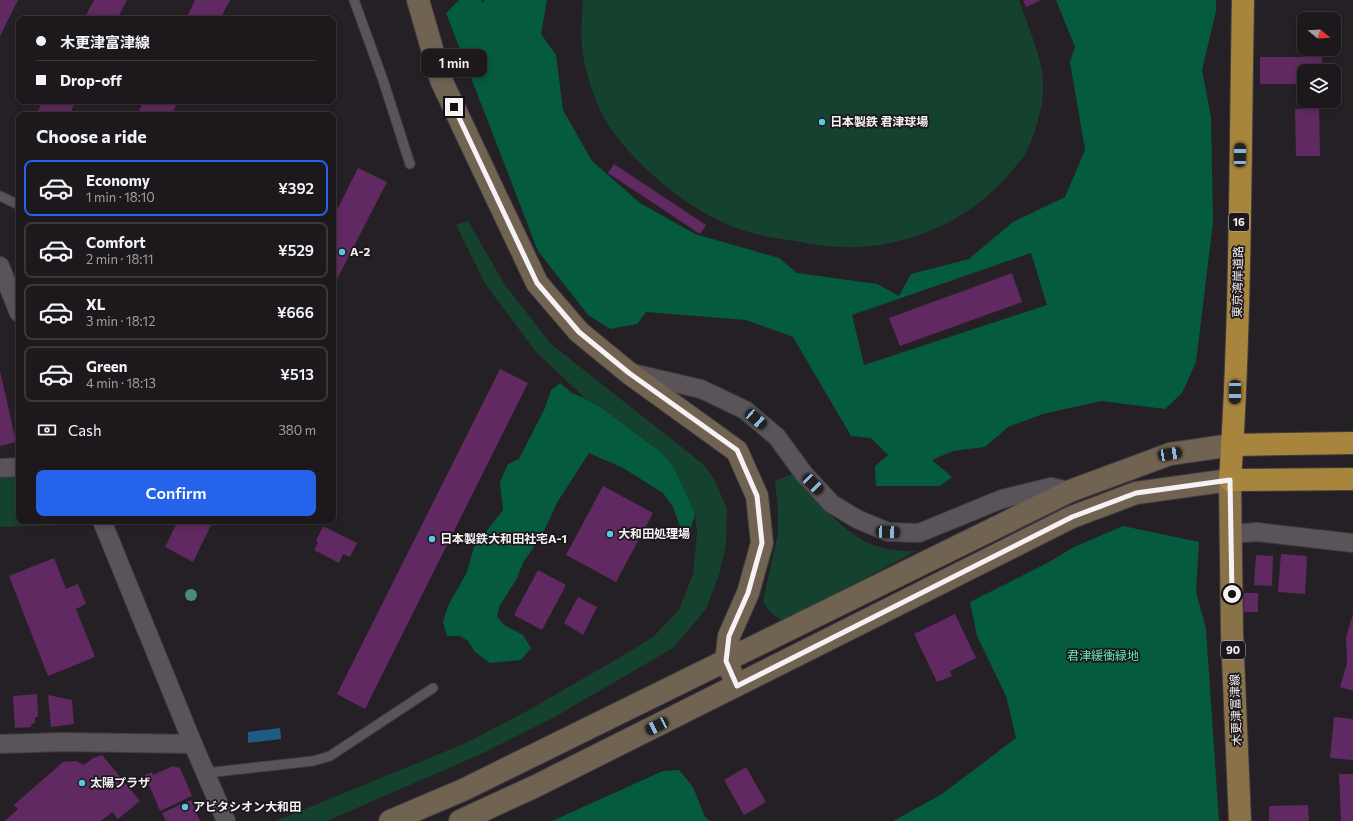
<!DOCTYPE html>
<html lang="en">
<head>
<meta charset="utf-8">
<style>
  body { margin:0; font-family:Commissioner,"Noto Sans JP",sans-serif; background:#252125; color:#f1f3f6; height:100vh; display:flex; flex-direction:column; font-size:15px; white-space:nowrap }
  * { box-sizing:border-box; margin:0 }
  p { font-size:13px; color:#a0a0a3 }
  .icon { flex:none; width:22px; height:22px; fill:none; stroke:currentColor; stroke-width:2; stroke-linecap:round; stroke-linejoin:round }
  .map { position:relative; flex:1; overflow:hidden }
  .sheet { position:absolute; left:16px; top:112px; width:320px; height:412px; display:flex; flex-direction:column; background:#1c181c; border-radius:8px; box-shadow:0 2px 6px #0003,0 0 0 1px #3a373b }
  .sheet>* { flex:none }
  .banner { position:absolute; left:16px; top:16px; width:320px; height:88px; border-radius:8px; box-shadow:0 2px 6px #0003,0 0 0 1px #3a373b; display:grid; align-content:center; height:88px; padding:0 20px; background:#1c181c }
  .needle { width:26px; rotate:108deg }
  .buttons { position:absolute; left:1297px; top:12px; display:grid; gap:8px }
  .buttons a { display:grid; place-items:center; width:44px; height:44px; border-radius:8px; background:#1c181c; box-shadow:0 2px 6px #0003,0 0 0 1px #3a373b; font-size:20px }
  .end { position:absolute; width:18px; height:18px; margin:-9px; border:5px solid #f5f1f5; background:#111; box-shadow:0 0 0 2px #111 }
  .from { border-radius:50% }
  .bubble { position:absolute; height:28px; border-radius:8px; background:#1c181c; box-shadow:0 2px 6px #0003,0 0 0 1px #3a373b; font-size:13px; font-weight:600; line-height:28px; text-align:center }
  .car { position:absolute; width:12px; height:24px; margin:-12px -6px; border-radius:5px; box-shadow:0 0 3px 1px #0007; background:linear-gradient(#222 24%,#8ab4d8 0 40%,#222 0 76%,#8ab4d8 0 86%,#222 0) }
  .banner b { display:flex; align-items:center; gap:14px; height:38px; font-size:15px }
  .banner b+b { border-top:1px solid #3a373b }
  .banner i { width:10px; height:10px; background:#f1f3f6 }
  ul { padding:0; list-style:none }
  li { display:flex; align-items:center; gap:12px; height:56px; margin:0 8px 6px; padding:0 12px; border:2px solid #3a373b; border-radius:8px }
  li div { flex:1 }
  li b { display:block; font-size:15px }
  li em { font-style:normal; font-weight:600 }
  li.on { border-color:#2563eb }
  li>.icon { width:36px; height:36px; stroke-width:1.5 }
  h2 { padding:0 20px; font-size:18px; line-height:48px }
  .pay { display:flex; align-items:center; gap:10px; height:44px; padding:0 20px; font-size:15px }
  .pay p { margin-inline-start:auto }
  .action { display:flex; gap:8px; margin-top:auto; padding:8px 20px }
  .action a { flex:1; height:46px; border-radius:8px; background:#2563eb; color:#fff; font-size:16px; font-weight:600; line-height:46px; text-align:center }
  .map>svg:first-child { display:block }
  .green { fill:#15412f }
  .forest { fill:#045b3e; fill-rule:evenodd }
  .water { fill:#1c5c82 }
  .building { fill:#602961 }
  .lines { fill:none; stroke-linecap:round; stroke-linejoin:round }
  .lane-casing { stroke:#413d41; stroke-width:11 }
  .street-casing { stroke:#413d41; stroke-width:20 }
  .secondary-casing { stroke:#413d41; stroke-width:24 }
  .primary-casing { stroke:#413d41; stroke-width:24 }
  .highway-casing { stroke:#413d41; stroke-width:24 }
  .lane { stroke:#5a545a; stroke-width:9 }
  .street { stroke:#5a545a; stroke-width:18 }
  .secondary { stroke:#716351; stroke-width:22 }
  .primary { stroke:#897148; stroke-width:22 }
  .highway { stroke:#a8853c; stroke-width:22 }
  .tree { fill:#498f73 }
  .route { stroke:#f5f1f5; stroke-width:5 }
  .poi-dot { fill:#57c9e1; stroke:#1c171c; stroke-width:1.5 }
  .labels { text-anchor:middle; stroke-width:3.5; stroke-linejoin:round; paint-order:stroke }
  .shield { fill:#1c171c; stroke:#b4b0b4; stroke-width:1 }
  .shield-label { font-size:11px; font-weight:bold; fill:#f5f1f5 }
  .poi-label { font-size:12px; font-weight:bold; fill:#f5f1f5; stroke:#1c171c; text-anchor:start }
  .street-label { font-size:12px; fill:#f5f1f5; stroke:#1c171c }
  .park-label { font-size:12px; fill:#66e9b2; stroke:#1c171c }
</style>
</head>
<body>
<div class="map">
<svg width="1353" height="821" viewBox="0 0 1353 821">
  <rect width="100%" height="100%" fill="#252025"/>
  <!-- green -->
  <g class="green">
    <path d="M 583,0 L 1019,0 C 1027,24 1042,57 1043,82 C 1045,102 1035,136 1025,154 C 1022,160 1015,166 1011,172 C 967,225 894,254 826,246 C 816,245 805,243 795,241 C 775,238 753,235 734,227 C 692,211 645,173 617,137 C 599,115 588,83 583,55 C 580,38 582,17 583,0 Z"/>
    <path d="M 468,221 L 505,285 L 551,344 L 703,464 L 714,479 L 727,509 L 726,544 L 719,575 L 706,609 L 673,648 L 551,719 L 481,754 L 327,821 L 276,821 L 466,743 L 525,712 L 619,658 L 653,637 L 679,610 L 693,574 L 697,533 L 695,514 L 675,469 L 662,453 L 603,409 L 586,399 L 536,352 L 486,285 L 456,225 Z"/>
    <path d="M 19,473 L 19,521 L 69,521 L 69,525 L 0,527 L 0,474 Z"/>
    <path d="M 792,474 C 810,493 835,522 857,537 C 873,548 897,552 916,551 L 785,621 C 774,617 768,611 763,601 L 778,533 L 778,510 L 775,481 Z"/>
  </g>
  <!-- forest -->
  <g class="forest">
    <path d="M 459,0 L 481,0 L 484,3 L 484,0 L 547,0 L 541,34 L 556,55 L 563,110 L 592,161 L 640,203 L 695,234 L 779,258 L 797,273 L 877,284 L 899,296 L 911,274 L 969,259 L 1013,222 L 1065,197 L 1085,150 L 1070,62 L 1075,47 L 1056,0 L 1216,0 L 1216,11 L 1202,70 L 1211,117 L 1213,223 L 1196,362 L 1182,393 L 1165,409 L 1101,401 L 1043,414 L 1008,427 L 985,447 L 953,451 L 932,460 L 952,477 L 940,486 L 876,486 L 875,466 L 888,455 L 871,438 L 851,436 L 793,337 L 746,320 L 646,312 L 637,324 L 610,329 L 588,315 L 538,251 L 446,13 ZM 1031,253 L 1047,305 L 864,365 L 852,315 Z"/>
    <path d="M 560,383 L 572,393 L 586,399 L 603,409 L 662,453 L 675,469 L 695,514 L 691,528 L 680,526 L 673,507 L 663,493 L 623,468 L 589,453 L 558,501 L 543,533 L 523,563 L 516,580 L 500,605 L 497,616 L 504,625 L 523,635 L 531,648 L 521,660 L 490,663 L 475,652 L 468,641 L 460,636 L 447,636 L 443,622 L 448,606 L 467,572 L 474,547 L 503,510 L 500,482 L 508,464 L 519,459 L 545,408 L 551,390 Z"/>
    <path d="M 1123,526 L 1199,542 L 1196,592 L 1206,629 L 1219,821 L 893,821 L 942,794 L 1016,738 L 1006,696 L 977,636 L 970,602 L 1049,562 L 1074,547 Z"/>
    <path d="M 679,770 L 693,787 L 705,817 L 710,821 L 552,821 L 663,771 Z"/>
  </g>
  <!-- water -->
  <path class="water" d="M 280,728 L 281,739 L 248,743 L 248,732 Z"/>
  <!-- building -->
  <g class="building">
    <path d="M 0,0 L 18,0 L 0,36 Z"/>
    <path d="M 94,0 L 127,0 L 117,19 L 84,19 Z"/>
    <path d="M 195,0 L 230,0 L 220,19 L 186,19 Z"/>
    <path d="M 1023,0 L 1042,0 L 1026,7 Z"/>
    <path d="M 1260,57 L 1322,57 L 1322,71 L 1304,71 L 1304,84 L 1260,84 Z"/>
    <path d="M 43,101 L 76,101 L 69,115 L 36,115 Z"/>
    <path d="M 144,101 L 178,101 L 171,115 L 137,115 Z"/>
    <path d="M 1295,109 L 1319,109 L 1320,156 L 1296,156 Z"/>
    <path d="M 614,164 L 706,225 L 700,234 L 608,173 Z"/>
    <path d="M 358,168 L 387,182 L 333,287 L 333,218 Z"/>
    <path d="M 1012,273 L 1022,302 L 900,346 L 889,318 Z"/>
    <path d="M 500,369 L 528,383 L 365,709 L 337,694 Z"/>
    <path d="M 0,371 L 16,442 L 0,446 Z"/>
    <path d="M 603,486 L 653,513 L 616,582 L 566,555 Z"/>
    <path d="M 178,521 L 213,521 L 193,562 L 165,547 Z"/>
    <path d="M 323,526 L 357,543 L 350,557 L 343,554 L 339,563 L 314,550 L 318,542 L 316,541 Z"/>
    <path d="M 1281,554 L 1307,556 L 1305,594 L 1278,592 Z"/>
    <path d="M 1256,555 L 1273,556 L 1272,586 L 1254,585 Z"/>
    <path d="M 54,558 L 66,589 L 78,584 L 86,604 L 76,609 L 95,657 L 48,676 L 9,576 Z"/>
    <path d="M 538,570 L 566,585 L 542,630 L 514,615 Z"/>
    <rect x="1244" y="593" width="14" height="19"/>
    <path d="M 578,597 L 597,607 L 583,635 L 564,623 Z"/>
    <path d="M 955,614 L 976,658 L 950,671 L 952,676 L 937,682 L 914,634 Z"/>
    <path d="M 1353,614 L 1353,691 L 1340,687 L 1347,663 L 1346,637 Z"/>
    <path d="M 37,694 L 38,717 L 35,717 L 35,723 L 31,724 L 31,727 L 15,728 L 13,696 Z"/>
    <path d="M 48,695 L 72,700 L 74,724 L 51,727 Z"/>
    <path d="M 1334,717 L 1353,719 L 1353,760 L 1330,758 Z"/>
    <path d="M 102,755 L 140,801 L 118,819 L 112,812 L 101,821 L 5,821 L 18,809 L 14,805 L 63,762 L 76,761 L 84,765 L 93,758 Z"/>
    <path d="M 173,766 L 180,768 L 192,796 L 160,811 L 145,775 L 152,772 L 153,775 Z"/>
    <path d="M 746,767 L 766,802 L 744,815 L 724,780 Z"/>
    <path d="M 1339,774 L 1353,774 L 1353,821 L 1341,821 Z"/>
    <path d="M 191,800 L 200,821 L 166,821 L 162,813 Z"/>
    <path d="M 1308,805 L 1309,821 L 1269,821 L 1269,806 Z"/>
  </g>
  <g class="lines">
    <!-- lane casing -->
    <g class="lane-casing">
      <g id="lane">
        <path d="M 354,0 L 383,80 L 410,164"/>
        <path d="M 0,196 L 19,205"/>
        <path d="M 206,773 L 313,761 L 330,756 L 433,688"/>
      </g>
    </g>
    <!-- street casing -->
    <g class="street-casing">
      <g id="street">
        <path d="M 0,266 L 19,313"/>
        <path d="M 632,373 L 701,389 L 745,410 L 777,437 L 804,474 L 832,504 L 857,519 L 888,532 L 919,533 L 1002,499 L 1051,487 L 1070,491"/>
        <path d="M 0,468 L 19,467"/>
        <path d="M 102,521 L 193,744 L 226,821"/>
        <path d="M 1231,534 L 1257,532 L 1353,543"/>
        <path d="M 0,744 L 63,742 L 193,744"/>
      </g>
    </g>
    <!-- secondary casing -->
    <g class="secondary-casing">
      <g id="secondary">
        <path d="M 418,0 L 441,80 L 537,283 L 579,332 L 629,373 L 737,451 L 757,496 L 762,543 L 748,593 L 729,636 L 726,661 L 731,672"/>
        <path d="M 390,821 L 463,790 L 1070,491 L 1170,454 L 1232,445"/>
        <path d="M 460,821 L 536,786 L 1072,517 L 1136,493 L 1230,480"/>
      </g>
    </g>
    <!-- primary casing -->
    <g class="primary-casing">
      <path id="primary" d="M 1230,480 L 1232,634 L 1240,821"/>
    </g>
    <!-- highway casing -->
    <g class="highway-casing">
      <g id="highway">
        <path d="M 1243,0 C 1240,160 1241,320 1230,480 L 1353,479"/>
        <path d="M 1232,445 L 1353,443"/>
      </g>
    </g>
    <!-- lane -->
    <use href="#lane" class="lane"/>
    <!-- street -->
    <use href="#street" class="street"/>
    <!-- secondary -->
    <use href="#secondary" class="secondary"/>
    <!-- primary -->
    <use href="#primary" class="primary"/>
    <!-- highway -->
    <use href="#highway" class="highway"/>
  </g>
  <!-- trees -->
  <circle class="tree" cx="191" cy="595" r="6"/>
  <g class="lines">
    <!-- route -->
    <path class="route" d="M 454,107 L 537,283 L 579,332 L 629,373 L 737,450 L 757,496 L 762,543 L 748,593 L 729,636 L 726,661 L 737,686 L 1072,517 L 1136,493 L 1230,480 L 1232,594"/>
  </g>
  <!-- markers -->
  <g class="poi-dot">
    <circle cx="822" cy="122" r="4"/>
    <circle cx="342" cy="252" r="4"/>
    <circle cx="610" cy="534" r="4"/>
    <circle cx="432" cy="539" r="4"/>
    <circle cx="82" cy="783" r="4"/>
    <circle cx="185" cy="807" r="4"/>
  </g>
  <g class="labels">
    <!-- shield labels -->
    <g class="shield">
      <rect x="1229" y="213" width="20" height="18" rx="3"/>
      <rect x="1221" y="641" width="24" height="18" rx="3"/>
    </g>
    <g class="shield-label">
      <text x="1239" y="226">16</text>
      <text x="1233" y="654">90</text>
    </g>
    <!-- poi labels -->
    <g class="poi-label">
      <text x="830" y="126">日本製鉄 君津球場</text>
      <text x="350" y="256">A-2</text>
      <text x="618" y="538">大和田処理場</text>
      <text x="440" y="543">日本製鉄大和田社宅A-1</text>
      <text x="90" y="787">太陽プラザ</text>
      <text x="193" y="811">アビタシオン大和田</text>
    </g>
    <!-- street labels -->
    <g class="street-label">
      <text transform="translate(1238 282) rotate(-89)" y="4">東京湾岸道路</text>
      <text transform="translate(1236 710) rotate(-92)" y="4">木更津富津線</text>
    </g>
    <!-- park labels -->
    <g class="park-label">
      <text x="1103" y="660">君津緩衝緑地</text>
    </g>
  </g>
</svg>
<div class="buttons">
<a><svg class="needle" viewBox="-14 -14 28 28"><path d="M0-13l5 13h-10z" fill="#e53935"/><path d="M0 13l5-13h-10z" fill="#a0a0a3"/></svg></a>
<a><svg class="icon" aria-label="layers" viewBox="0 0 24 24"><path d="M12 4l9 5-9 5-9-5zM3 14l9 5 9-5"/></svg></a>
</div>
<i class="end from" style="left:1232px;top:594px"></i>
<i class="end" style="left:454px;top:107px"></i>
<div class="bubble" style="left:421px;top:49px;width:66px">1 min</div>
<i class="car" style="left:1240px;top:155px;rotate:1deg"></i>
<i class="car" style="left:1235px;top:392px;rotate:181deg"></i>
<i class="car" style="left:756px;top:419px;rotate:131deg"></i>
<i class="car" style="left:1170px;top:454px;rotate:81deg"></i>
<i class="car" style="left:813px;top:484px;rotate:136deg"></i>
<i class="car" style="left:888px;top:532px;rotate:92deg"></i>
<i class="car" style="left:657px;top:726px;rotate:244deg"></i>
<div class="banner">
<b><i class="from"></i>木更津富津線</b>
<b><i></i>Drop-off</b>
</div>
<section class="sheet">
<h2>Choose a ride</h2>
<ul>
<li class="on"><svg class="icon" aria-label="car" viewBox="0 0 24 24"><path d="M5 17H2v-5l4-1 3-4h7l3 4 3 1v5h-3M9 17h6M6 11h13"/><circle cx="7" cy="17" r="2"/><circle cx="17" cy="17" r="2"/></svg><div><b>Economy</b><p>1 min · 18:10</p></div><em>¥392</em></li>
<li><svg class="icon" aria-label="car" viewBox="0 0 24 24"><path d="M5 17H2v-5l4-1 3-4h7l3 4 3 1v5h-3M9 17h6M6 11h13"/><circle cx="7" cy="17" r="2"/><circle cx="17" cy="17" r="2"/></svg><div><b>Comfort</b><p>2 min · 18:11</p></div><em>¥529</em></li>
<li><svg class="icon" aria-label="car" viewBox="0 0 24 24"><path d="M5 17H2v-5l4-1 3-4h7l3 4 3 1v5h-3M9 17h6M6 11h13"/><circle cx="7" cy="17" r="2"/><circle cx="17" cy="17" r="2"/></svg><div><b>XL</b><p>3 min · 18:12</p></div><em>¥666</em></li>
<li><svg class="icon" aria-label="car" viewBox="0 0 24 24"><path d="M5 17H2v-5l4-1 3-4h7l3 4 3 1v5h-3M9 17h6M6 11h13"/><circle cx="7" cy="17" r="2"/><circle cx="17" cy="17" r="2"/></svg><div><b>Green</b><p>4 min · 18:13</p></div><em>¥513</em></li>
</ul>
<div class="pay"><svg class="icon" aria-label="cash" viewBox="0 0 24 24"><path d="M3 7h18v10H3z"/><circle cx="12" cy="12" r="2"/></svg>Cash<p>380 m</p></div>
<div class="action"><a>Confirm</a></div>
</section>
</div>
</body>
</html>
